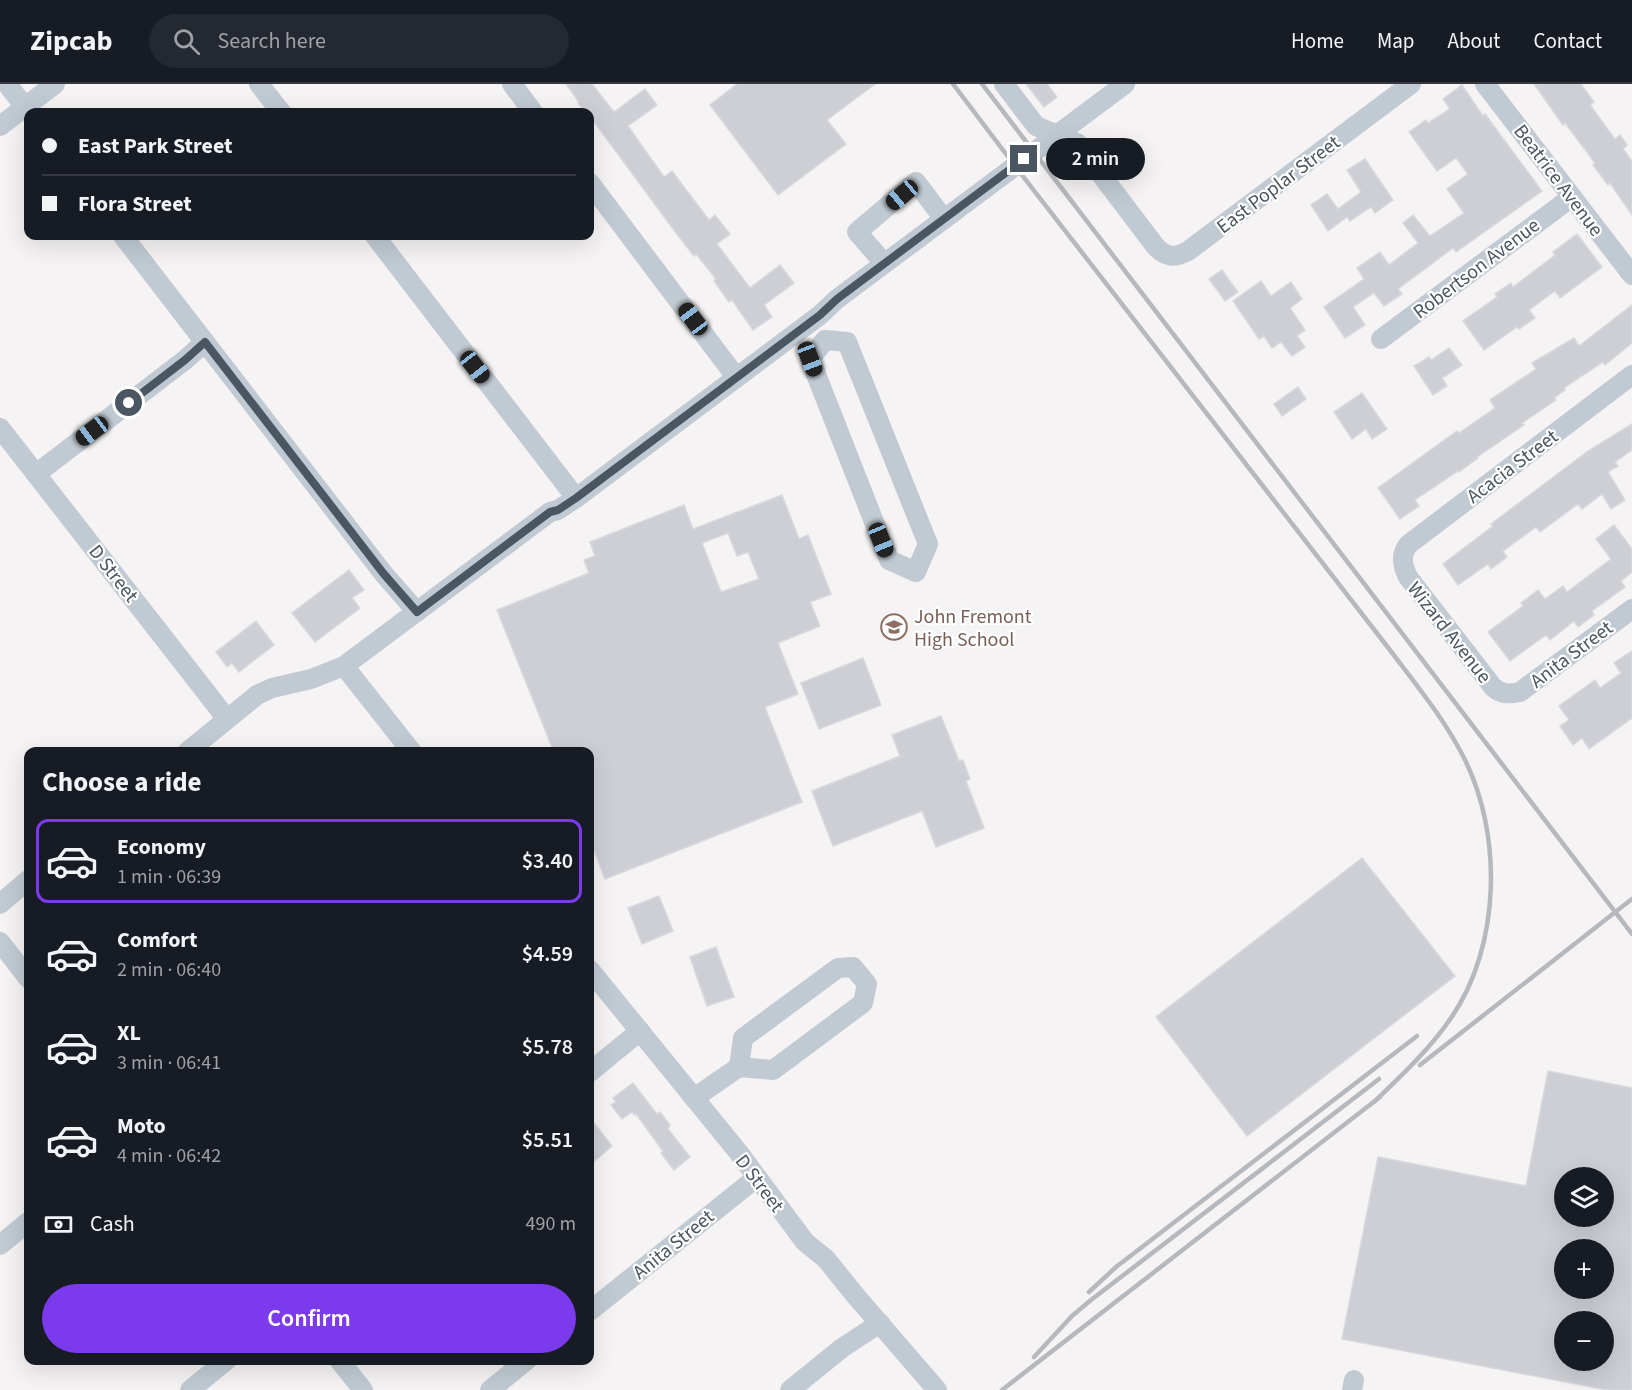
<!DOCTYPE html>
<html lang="en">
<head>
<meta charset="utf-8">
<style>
  body { margin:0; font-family:"Source Sans 3",sans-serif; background:#242831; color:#f1f3f6; height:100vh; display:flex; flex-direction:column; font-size:22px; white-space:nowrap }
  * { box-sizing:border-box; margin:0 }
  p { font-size:20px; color:#9ea1a6 }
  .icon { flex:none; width:33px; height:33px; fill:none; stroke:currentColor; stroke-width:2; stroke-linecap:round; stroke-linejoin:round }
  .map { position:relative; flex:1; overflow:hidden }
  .drawer { position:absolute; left:24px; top:663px; width:570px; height:618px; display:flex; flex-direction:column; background:#171b24; border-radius:12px; box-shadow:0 6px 24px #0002 }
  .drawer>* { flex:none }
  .guide { position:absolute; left:24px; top:24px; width:570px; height:132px; border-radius:12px; box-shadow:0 6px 24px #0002; display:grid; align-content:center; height:132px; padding:0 18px; background:#171b24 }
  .tools { position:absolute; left:1554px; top:1083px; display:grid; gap:12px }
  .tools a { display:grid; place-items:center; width:60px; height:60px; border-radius:50%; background:#171b24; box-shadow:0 6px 24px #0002; font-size:30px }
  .end { position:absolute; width:27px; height:27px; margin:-14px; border:8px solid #4a5661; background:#fff; box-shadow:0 0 0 3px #fff }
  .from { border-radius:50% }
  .bubble { position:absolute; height:42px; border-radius:21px; background:#171b24; box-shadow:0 6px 24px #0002; font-size:20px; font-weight:600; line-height:42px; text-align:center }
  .car { position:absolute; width:18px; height:36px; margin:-18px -9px; border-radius:8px; box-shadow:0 0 4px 2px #0007; background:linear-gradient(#222 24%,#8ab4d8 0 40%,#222 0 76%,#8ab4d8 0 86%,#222 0) }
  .guide b { display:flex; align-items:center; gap:21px; height:57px; font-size:22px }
  .guide b+b { border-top:2px solid #363941 }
  .guide i { width:15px; height:15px; background:#f1f3f6 }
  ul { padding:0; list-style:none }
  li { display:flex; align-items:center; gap:18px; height:84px; margin:0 12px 9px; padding:0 6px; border:3px solid transparent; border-radius:12px }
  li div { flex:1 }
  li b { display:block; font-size:22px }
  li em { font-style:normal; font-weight:600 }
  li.on { border-color:#7c3aed }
  li>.icon { width:54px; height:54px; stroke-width:1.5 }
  h2 { padding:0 18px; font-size:27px; line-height:72px }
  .pay { display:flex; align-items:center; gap:15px; height:66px; padding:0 18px; font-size:22px }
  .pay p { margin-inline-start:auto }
  .button { display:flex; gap:12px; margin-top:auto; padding:12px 18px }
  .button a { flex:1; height:69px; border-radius:36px; background:#7c3aed; color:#fff; font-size:24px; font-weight:600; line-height:69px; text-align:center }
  header { display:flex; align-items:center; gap:36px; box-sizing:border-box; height:84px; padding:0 30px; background:#171b24; border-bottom:2px solid #363941 }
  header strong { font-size:28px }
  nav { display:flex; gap:33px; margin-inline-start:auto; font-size:21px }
  .search { width:420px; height:54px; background:#242831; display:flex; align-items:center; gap:15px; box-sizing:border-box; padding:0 21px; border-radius:33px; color:#9ea1a6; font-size:22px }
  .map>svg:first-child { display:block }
  .building { fill:#cdcfd5; stroke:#d7d9de; stroke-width:1.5; fill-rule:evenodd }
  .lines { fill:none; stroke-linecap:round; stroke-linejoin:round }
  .minor { stroke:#c1cad2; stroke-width:20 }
  .rail { stroke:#b5b8bd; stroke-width:4.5 }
  .route { stroke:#4a5661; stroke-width:8 }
  .labels { text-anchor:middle; stroke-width:4.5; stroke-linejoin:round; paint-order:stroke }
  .street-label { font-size:20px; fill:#4a5661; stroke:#fff }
  .education-label { font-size:20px; fill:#785e54; stroke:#fff; text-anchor:start }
</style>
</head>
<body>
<header>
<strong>Zipcab</strong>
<div class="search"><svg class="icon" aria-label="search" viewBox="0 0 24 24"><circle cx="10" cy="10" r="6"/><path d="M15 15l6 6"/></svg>Search here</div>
<nav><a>Home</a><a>Map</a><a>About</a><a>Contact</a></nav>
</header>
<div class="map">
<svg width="1632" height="1306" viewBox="0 0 1632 1306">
  <rect width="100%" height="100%" fill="#f5f3f3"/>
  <!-- building -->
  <g class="building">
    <path d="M 566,0 L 592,0 L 614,28 L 645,5 L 657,21 L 628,42 L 664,93 L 672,87 L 709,136 L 715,131 L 730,150 L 717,160 L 750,204 L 780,181 L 794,199 L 764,221 L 772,233 L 753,246 L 732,216 L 729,218 L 714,197 L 716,195 L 696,170 L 694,172 L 673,145 L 595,39 L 594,40 L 590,34 L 590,28 L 585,28 L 578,19 L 579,18 Z"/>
    <path d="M 737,0 L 875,0 L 827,36 L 846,60 L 778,111 L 710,21 Z"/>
    <path d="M 1026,0 L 1047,0 L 1057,13 L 1044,23 Z"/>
    <path d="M 1534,0 L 1581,0 L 1594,18 L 1590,21 L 1615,55 L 1620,51 L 1627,61 L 1623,65 L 1632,77 L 1632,131 L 1610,99 L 1608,101 L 1593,81 L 1595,79 L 1565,39 L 1563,41 Z"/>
    <path d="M 1462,1 L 1483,32 L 1485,30 L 1542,107 L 1456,168 L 1453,164 L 1398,205 L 1402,210 L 1384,222 L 1374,209 L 1353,223 L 1365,241 L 1345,254 L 1324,223 L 1364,195 L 1357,184 L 1380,168 L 1389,181 L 1418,159 L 1403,139 L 1413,131 L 1430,152 L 1464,129 L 1447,105 L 1468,90 L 1456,74 L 1437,87 L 1409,48 L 1426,36 L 1428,39 L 1450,25 L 1443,15 Z"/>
    <path d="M 1365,75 L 1393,116 L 1375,129 L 1371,123 L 1350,137 L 1347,133 L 1328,147 L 1311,121 L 1327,110 L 1338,125 L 1361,108 L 1347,86 Z"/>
    <path d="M 1577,150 L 1602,183 L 1560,214 L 1555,207 L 1529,226 L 1535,234 L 1519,245 L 1517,243 L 1484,266 L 1463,237 L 1497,213 L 1495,210 L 1511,199 L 1513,203 L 1555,171 L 1553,168 Z"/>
    <path d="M 1222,186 L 1238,208 L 1225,217 L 1209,195 Z"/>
    <path d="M 1261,197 L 1271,212 L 1291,198 L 1302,215 L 1290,224 L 1305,246 L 1297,252 L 1305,263 L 1292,272 L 1281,258 L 1272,264 L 1264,252 L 1259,255 L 1233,217 Z"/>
    <path d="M 1632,221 L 1632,259 L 1605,281 L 1603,278 L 1564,304 L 1565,306 L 1554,314 L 1556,316 L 1522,339 L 1524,341 L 1477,373 L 1478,374 L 1459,388 L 1458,387 L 1415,416 L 1419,422 L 1400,435 L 1378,404 L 1457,347 L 1459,349 L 1495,324 L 1490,316 L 1536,285 L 1532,279 L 1574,254 L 1579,262 Z"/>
    <path d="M 1449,264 L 1462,281 L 1442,294 L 1447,302 L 1433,311 L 1414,282 L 1429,273 L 1431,276 Z"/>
    <path d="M 1298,303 L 1306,315 L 1282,332 L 1274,320 Z"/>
    <path d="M 1362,309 L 1387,345 L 1372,355 L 1366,345 L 1352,355 L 1334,328 Z"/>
    <path d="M 1632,340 L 1632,366 L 1615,378 L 1618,382 L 1608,388 L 1625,416 L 1611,425 L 1602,410 L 1582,425 L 1578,420 L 1540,448 L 1536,443 L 1503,467 L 1507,473 L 1491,485 L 1488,480 L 1458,501 L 1443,480 L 1493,442 L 1491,440 L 1588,367 Z"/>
    <path d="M 782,411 L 799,455 L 808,451 L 831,510 L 810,518 L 820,542 L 778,559 L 798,610 L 765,623 L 802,718 L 605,795 L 590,755 L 590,668 L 554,668 L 497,526 L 589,489 L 584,476 L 595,472 L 590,458 L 684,421 L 693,445 ZM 728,449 L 737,472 L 748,468 L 759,495 L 721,508 L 702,459 Z"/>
    <path d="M 1614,441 L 1632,465 L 1632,488 L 1621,497 L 1625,503 L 1592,527 L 1594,531 L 1578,543 L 1574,537 L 1550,556 L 1546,551 L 1510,577 L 1488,548 L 1523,522 L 1521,519 L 1538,506 L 1545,515 L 1563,502 L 1567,508 L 1611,475 L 1596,455 Z"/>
    <path d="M 349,486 L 364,506 L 352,514 L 360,524 L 315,558 L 292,529 Z"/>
    <path d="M 256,537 L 274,561 L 239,588 L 232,579 L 227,583 L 216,568 Z"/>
    <path d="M 1632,567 L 1632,634 L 1589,665 L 1582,654 L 1573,661 L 1560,642 L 1569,636 L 1559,622 L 1595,596 L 1600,604 L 1621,589 L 1614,579 Z"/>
    <path d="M 863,574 L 881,621 L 819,645 L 801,599 Z"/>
    <path d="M 941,632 L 959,677 L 963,676 L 970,695 L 966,697 L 984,744 L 936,763 L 922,727 L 833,762 L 812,707 L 900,672 L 892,651 Z"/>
    <path d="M 1362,774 L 1455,892 L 1247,1052 L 1156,933 Z"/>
    <path d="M 659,812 L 673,847 L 642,860 L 628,824 Z"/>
    <path d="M 716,863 L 734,913 L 707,922 L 690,873 Z"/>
    <path d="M 1548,987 L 1632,1004 L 1632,1306 L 1607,1306 L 1342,1255 L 1378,1073 L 1526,1102 ZM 1564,1094 L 1604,1094 L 1604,1132 L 1564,1132 ZM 1564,1166 L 1604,1166 L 1604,1204 L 1564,1204 ZM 1564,1238 L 1604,1238 L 1604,1276 L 1564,1276 Z"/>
    <path d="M 633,999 L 657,1030 L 660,1028 L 670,1041 L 668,1045 L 690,1073 L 674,1086 L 661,1069 L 663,1067 L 636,1030 L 634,1031 L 632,1028 L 622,1035 L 611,1021 L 616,1018 L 613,1014 Z"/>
    <path d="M 590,1034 L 612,1062 L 590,1081 Z"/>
  </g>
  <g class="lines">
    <!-- minor -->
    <g class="minor">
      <path d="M 7,0 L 29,28"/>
      <path d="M 259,0 L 281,28"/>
      <path d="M 512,0 L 533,28"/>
      <path d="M 1004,0 L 1036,42 L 1077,59 L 1156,163 C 1167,174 1175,174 1188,167 L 1411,0"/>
      <path d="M 1485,0 L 1632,191"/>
      <path d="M 0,42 L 55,0"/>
      <path d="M 590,99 L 736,293"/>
      <path d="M 123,152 L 383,489 L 417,528"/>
      <path d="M 375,152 L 576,414"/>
      <path d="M 884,179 L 857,148 L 916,98 L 944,135"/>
      <path d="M 1381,255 L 1572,113"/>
      <path d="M 825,256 L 847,258 L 928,460 L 916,488 L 889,476 L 810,275 Z"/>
      <path d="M 1632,291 L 1409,460 C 1400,470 1402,481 1408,493 L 1493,603 C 1502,611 1509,610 1520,608 L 1632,525"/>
      <path d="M 0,344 L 227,635"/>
      <path d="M 36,390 L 185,276 L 205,258"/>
      <path d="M 344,582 L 412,668"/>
      <path d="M 187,668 L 257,611 L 272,604 L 311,595 L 344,582 L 550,428 L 558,426 L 576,414 L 820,231 L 837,215 L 1125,0"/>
      <path d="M 0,820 L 28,796"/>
      <path d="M 0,858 L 28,894"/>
      <path d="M 590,886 L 739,1069 L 805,1158 L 826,1175 L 855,1211 L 937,1306"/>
      <path d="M 590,988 L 640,947"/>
      <path d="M 694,1014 L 739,983 L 773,986 L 863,919 L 867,900 L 853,883 L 838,884 L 743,954 L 739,983"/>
      <path d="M 0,1161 L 28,1138"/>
      <path d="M 590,1227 L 756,1094"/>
      <path d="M 339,1276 L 363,1306"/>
      <path d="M 190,1306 L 227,1276"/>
      <path d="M 490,1306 L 527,1276"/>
      <path d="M 790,1306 L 842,1264 L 880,1239"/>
      <path d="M 1352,1306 L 1354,1296"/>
    </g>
    <!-- rail -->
    <g class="rail">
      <path d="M 953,0 L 1015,82 L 1393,570 C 1418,603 1444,635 1463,672 C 1503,749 1501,862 1451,934 C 1429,966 1401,992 1374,1018"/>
      <path d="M 982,0 L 1632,850"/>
      <path d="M 1420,981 L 1632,815"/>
      <path d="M 1089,1208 L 1116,1183 L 1417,952"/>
      <path d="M 1034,1273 L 1072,1232 L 1091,1216 L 1379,995"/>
      <path d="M 1002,1306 L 1380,1013"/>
    </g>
  </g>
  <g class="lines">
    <!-- route -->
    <path class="route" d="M 129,319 L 185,276 L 205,258 L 383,489 L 417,528 L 550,428 L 558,426 L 576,414 L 820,231 L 837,215 L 1024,75"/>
  </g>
  <!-- icons -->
  <defs>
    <g id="school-ring" transform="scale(1.35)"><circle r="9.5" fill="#fff" stroke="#8d6e63" stroke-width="1.5"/><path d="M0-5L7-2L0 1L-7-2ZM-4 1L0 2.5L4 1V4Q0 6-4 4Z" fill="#8d6e63"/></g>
  </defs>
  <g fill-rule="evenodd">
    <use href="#school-ring" x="894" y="543"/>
  </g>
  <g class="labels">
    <!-- street labels -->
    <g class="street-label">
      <text transform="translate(1559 96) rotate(53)" y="7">Beatrice Avenue</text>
      <text transform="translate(1278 100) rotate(-37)" y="7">East Poplar Street</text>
      <text transform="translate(1476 184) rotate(-37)" y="7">Robertson Avenue</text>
      <text transform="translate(1512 382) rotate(-37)" y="7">Acacia Street</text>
      <text transform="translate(114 489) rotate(52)" y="7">D Street</text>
      <text transform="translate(1450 548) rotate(52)" y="7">Wizard Avenue</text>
      <text transform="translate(1571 570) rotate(-37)" y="7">Anita Street</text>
      <text transform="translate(760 1099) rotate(53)" y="7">D Street</text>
      <text transform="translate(673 1160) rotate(-39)" y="7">Anita Street</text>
    </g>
    <!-- education labels -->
    <g class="education-label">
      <text x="914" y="539">John Fremont<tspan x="914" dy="23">High School</tspan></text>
    </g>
  </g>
</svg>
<div class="tools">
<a><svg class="icon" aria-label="layers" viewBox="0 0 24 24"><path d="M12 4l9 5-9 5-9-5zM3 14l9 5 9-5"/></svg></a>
<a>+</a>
<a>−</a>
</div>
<i class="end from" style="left:129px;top:319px"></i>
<i class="end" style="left:1024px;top:75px"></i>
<div class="bubble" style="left:1046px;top:54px;width:99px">2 min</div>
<i class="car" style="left:902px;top:111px;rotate:230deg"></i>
<i class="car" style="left:693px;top:235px;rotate:323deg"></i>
<i class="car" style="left:810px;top:275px;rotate:159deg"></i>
<i class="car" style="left:475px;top:283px;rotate:142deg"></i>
<i class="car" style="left:92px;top:347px;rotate:233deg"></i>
<i class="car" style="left:881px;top:456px;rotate:158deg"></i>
<div class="guide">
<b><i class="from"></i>East Park Street</b>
<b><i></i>Flora Street</b>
</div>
<section class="drawer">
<h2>Choose a ride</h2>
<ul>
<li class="on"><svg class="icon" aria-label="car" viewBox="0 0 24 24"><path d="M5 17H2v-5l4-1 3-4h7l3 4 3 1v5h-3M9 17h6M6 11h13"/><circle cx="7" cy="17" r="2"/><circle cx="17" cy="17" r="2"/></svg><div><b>Economy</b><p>1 min · 06:39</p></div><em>$3.40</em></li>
<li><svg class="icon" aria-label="car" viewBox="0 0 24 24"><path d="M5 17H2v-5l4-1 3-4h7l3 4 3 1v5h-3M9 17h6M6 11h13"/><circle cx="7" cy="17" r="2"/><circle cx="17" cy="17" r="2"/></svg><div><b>Comfort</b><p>2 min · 06:40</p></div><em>$4.59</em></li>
<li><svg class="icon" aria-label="car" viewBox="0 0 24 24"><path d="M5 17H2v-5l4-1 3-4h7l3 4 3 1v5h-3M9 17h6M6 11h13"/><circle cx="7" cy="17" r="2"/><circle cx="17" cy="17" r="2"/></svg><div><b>XL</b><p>3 min · 06:41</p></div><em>$5.78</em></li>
<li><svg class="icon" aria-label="car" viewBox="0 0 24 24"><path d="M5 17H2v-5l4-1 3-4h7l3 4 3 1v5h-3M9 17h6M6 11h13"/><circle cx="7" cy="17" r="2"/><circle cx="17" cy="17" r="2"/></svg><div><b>Moto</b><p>4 min · 06:42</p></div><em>$5.51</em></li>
</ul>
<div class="pay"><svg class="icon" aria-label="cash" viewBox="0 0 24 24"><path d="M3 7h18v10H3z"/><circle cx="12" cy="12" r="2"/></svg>Cash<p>490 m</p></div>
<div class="button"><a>Confirm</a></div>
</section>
</div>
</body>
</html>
